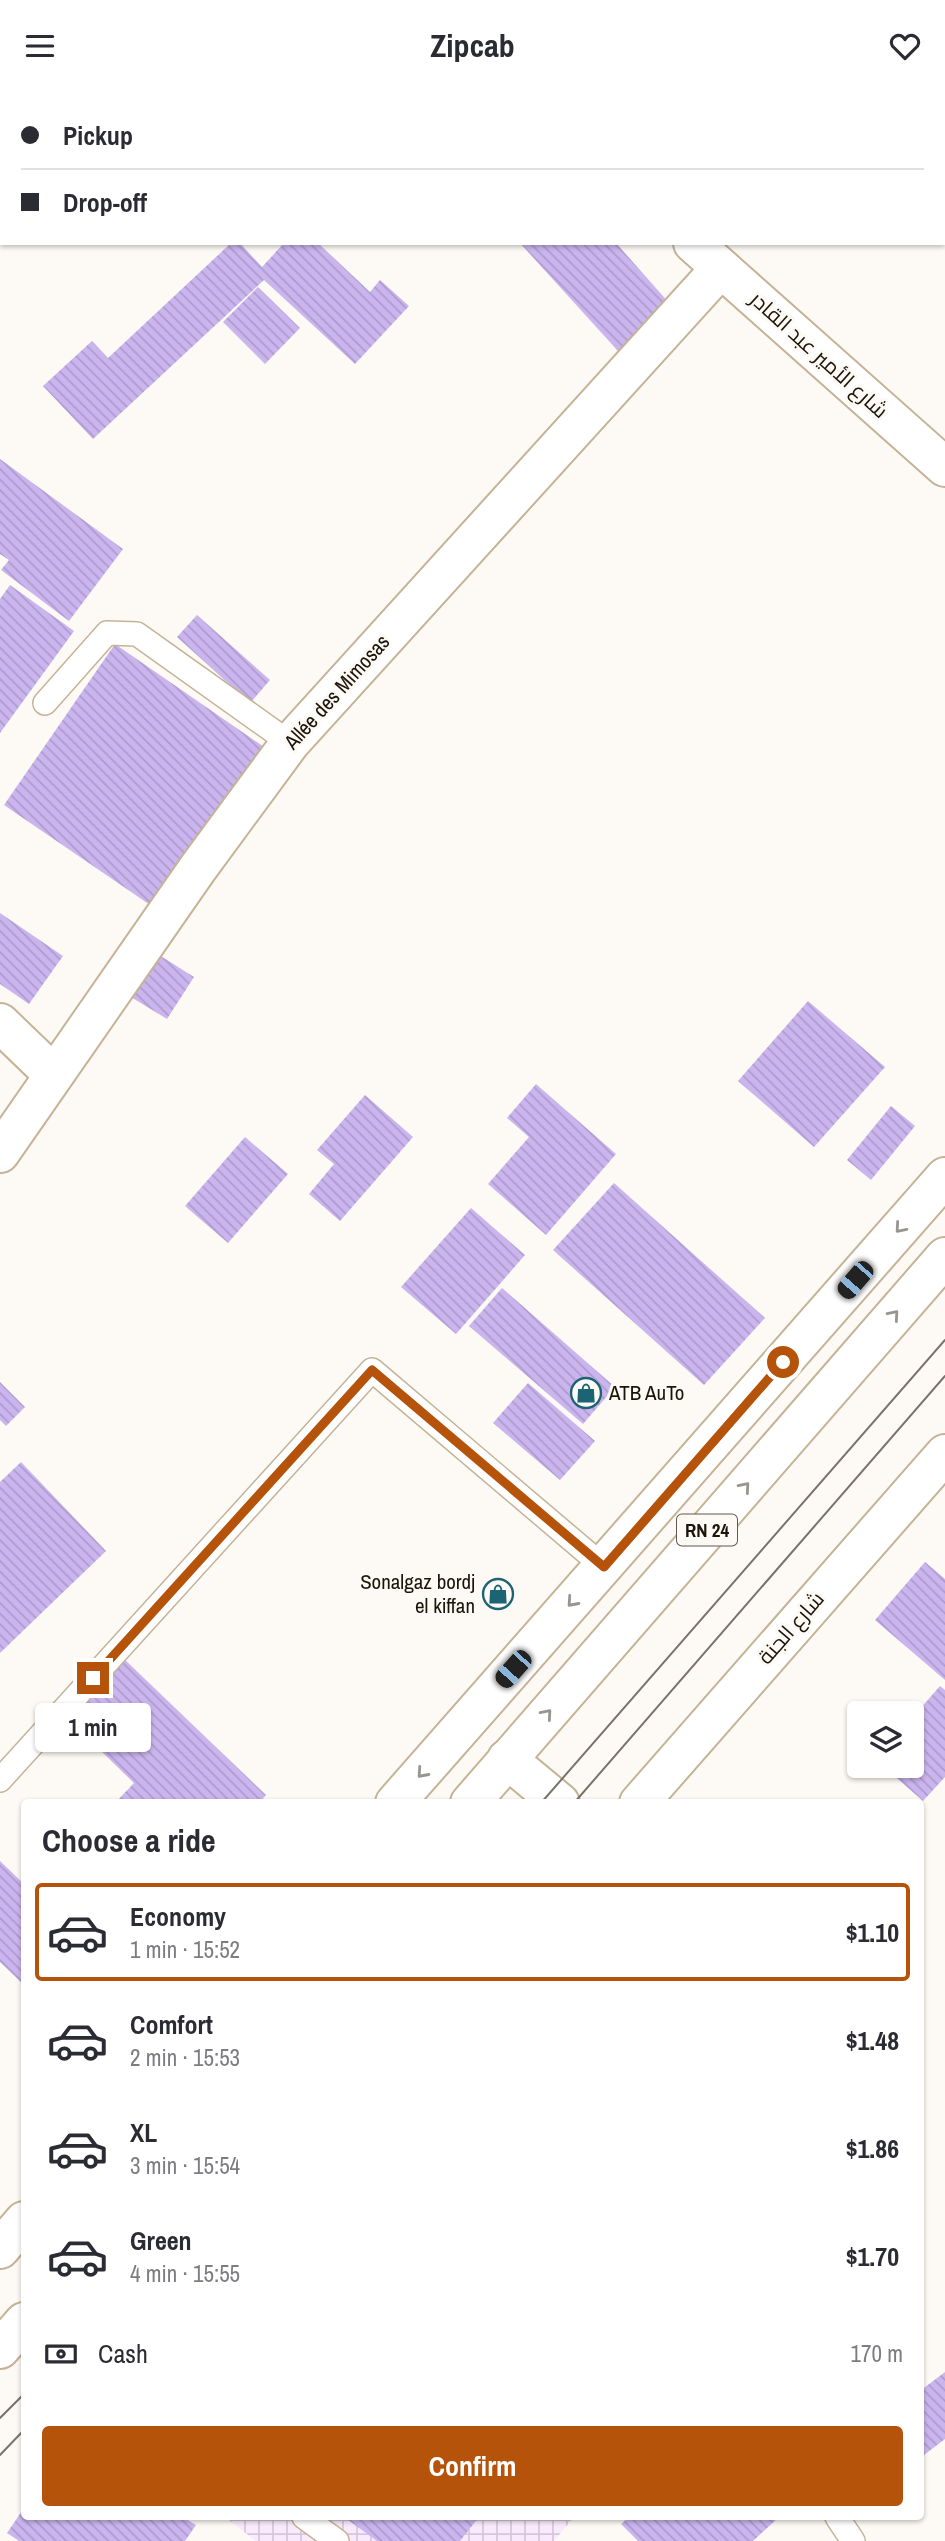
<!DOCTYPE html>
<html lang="en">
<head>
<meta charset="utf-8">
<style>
  body { margin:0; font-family:"Archivo Narrow",Cairo,sans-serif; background:#f2f2f3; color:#2b2b33; height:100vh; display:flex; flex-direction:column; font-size:26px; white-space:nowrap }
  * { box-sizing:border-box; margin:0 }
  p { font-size:23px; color:#7c7c81 }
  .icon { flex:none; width:38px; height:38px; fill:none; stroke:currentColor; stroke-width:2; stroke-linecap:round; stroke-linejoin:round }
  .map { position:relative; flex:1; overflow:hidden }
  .panel { position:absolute; left:21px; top:1708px; width:903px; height:721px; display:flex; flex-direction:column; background:#fff; border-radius:7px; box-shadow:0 2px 5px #0004 }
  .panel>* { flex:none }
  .guide { position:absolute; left:0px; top:0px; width:945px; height:154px; box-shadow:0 2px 5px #0004; display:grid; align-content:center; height:154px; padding:0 21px; background:#fff }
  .fabs { position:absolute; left:847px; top:1610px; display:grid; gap:14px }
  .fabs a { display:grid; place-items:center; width:77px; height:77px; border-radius:7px; background:#fff; box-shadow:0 2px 5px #0004; font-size:35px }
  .end { position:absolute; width:32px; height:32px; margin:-16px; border:9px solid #b45309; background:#fff; box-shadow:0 0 0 4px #fff }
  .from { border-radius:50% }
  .bubble { position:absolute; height:49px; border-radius:7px; background:#fff; box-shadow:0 2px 5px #0004; font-size:23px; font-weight:800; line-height:49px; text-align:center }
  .car { position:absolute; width:21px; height:42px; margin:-21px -10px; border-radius:9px; box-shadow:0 0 5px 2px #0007; background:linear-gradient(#222 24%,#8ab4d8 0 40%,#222 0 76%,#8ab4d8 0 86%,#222 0) }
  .guide b { display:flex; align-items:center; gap:24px; height:66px; font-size:26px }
  .guide b+b { border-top:2px solid #e1e1e2 }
  .guide i { width:18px; height:18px; background:#2b2b33 }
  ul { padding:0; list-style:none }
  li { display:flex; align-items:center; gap:21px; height:98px; margin:0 14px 10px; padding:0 7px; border:4px solid transparent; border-radius:7px }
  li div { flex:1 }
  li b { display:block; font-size:26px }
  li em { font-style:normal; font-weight:800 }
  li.active { border-color:#b45309 }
  li>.icon { width:63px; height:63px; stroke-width:1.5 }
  h2 { padding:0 21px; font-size:32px; line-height:84px }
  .pay { display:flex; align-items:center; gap:18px; height:77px; padding:0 21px; font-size:26px }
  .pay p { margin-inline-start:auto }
  .cta { display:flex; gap:14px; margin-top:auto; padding:14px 21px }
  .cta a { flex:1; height:80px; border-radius:7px; background:#b45309; color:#fff; font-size:28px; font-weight:800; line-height:80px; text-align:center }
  header { display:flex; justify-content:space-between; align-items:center; height:91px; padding:0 21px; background:#fff; font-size:32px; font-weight:800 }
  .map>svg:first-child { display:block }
  .industrial { fill:url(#industrial-grid) }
  .building { fill:url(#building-back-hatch) }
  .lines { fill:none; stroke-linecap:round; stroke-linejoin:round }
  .service-casing { stroke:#c6b397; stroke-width:26 }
  .minor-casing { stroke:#c6b397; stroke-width:42 }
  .primary-casing { stroke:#c6b397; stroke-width:42 }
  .service { stroke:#fff; stroke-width:23 }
  .minor { stroke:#fff; stroke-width:38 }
  .primary { stroke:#fff; stroke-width:38 }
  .tram { stroke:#79736b; stroke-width:2 }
  .oneway { stroke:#989591 }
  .route { stroke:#b45309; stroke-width:9 }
  .labels { text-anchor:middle; stroke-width:6; stroke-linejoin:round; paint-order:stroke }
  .shield { fill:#fdf9f4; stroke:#5f5950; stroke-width:2 }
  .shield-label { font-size:19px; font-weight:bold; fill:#1b140a }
  .street-label { font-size:21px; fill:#1b140a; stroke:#fdf9f4 }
  .poi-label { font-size:21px; fill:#1b140a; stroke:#fdf9f4; text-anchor:start }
</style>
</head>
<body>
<header><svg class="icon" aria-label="menu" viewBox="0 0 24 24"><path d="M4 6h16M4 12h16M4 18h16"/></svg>Zipcab<svg class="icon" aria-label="heart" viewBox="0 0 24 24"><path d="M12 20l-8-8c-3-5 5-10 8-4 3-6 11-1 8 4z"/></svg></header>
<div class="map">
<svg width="945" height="2450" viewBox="0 0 945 2450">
  <defs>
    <pattern id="industrial-grid" width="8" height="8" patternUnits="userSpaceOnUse" patternTransform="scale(1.75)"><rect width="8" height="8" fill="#faeafd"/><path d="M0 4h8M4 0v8" fill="none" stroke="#d6c8d8"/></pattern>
    <pattern id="building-back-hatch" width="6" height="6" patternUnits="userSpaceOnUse" patternTransform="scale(1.75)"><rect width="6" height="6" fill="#cbb5ef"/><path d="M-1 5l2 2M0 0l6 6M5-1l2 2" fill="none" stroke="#ae9bcc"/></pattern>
  </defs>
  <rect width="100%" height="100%" fill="#fdf9f4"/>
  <!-- industrial -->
  <path class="industrial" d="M 225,2426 L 574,2426 L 554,2450 L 256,2450 Z"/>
  <!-- building -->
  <g class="building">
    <path d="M 231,152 L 240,152 L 262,176 L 284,152 L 318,152 L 370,201 L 380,189 L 409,215 L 355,273 L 264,189 L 93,348 L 43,295 L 92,250 L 108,267 Z"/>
    <path d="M 520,152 L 616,152 L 670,213 L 618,260 Z"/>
    <path d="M 258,196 L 300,237 L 265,273 L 223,231 Z"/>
    <path d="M 0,368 L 123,458 L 69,530 L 1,479 L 9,469 L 0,463 Z"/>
    <path d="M 10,494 L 74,540 L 0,642 L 0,508 Z"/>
    <path d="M 197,524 L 270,589 L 250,612 L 177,546 Z"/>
    <path d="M 115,553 L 267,658 L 156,818 L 4,714 Z"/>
    <path d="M 0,822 L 63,865 L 29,913 L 0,893 Z"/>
    <path d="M 148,857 L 194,886 L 167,928 L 121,900 Z"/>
    <path d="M 808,910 L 885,976 L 814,1056 L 738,990 Z"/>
    <path d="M 536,993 L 616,1063 L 546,1144 L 488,1093 L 529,1046 L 507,1027 Z"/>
    <path d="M 365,1004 L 413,1046 L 340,1130 L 309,1103 L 334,1073 L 317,1059 Z"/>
    <path d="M 891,1015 L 915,1035 L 871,1089 L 847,1069 Z"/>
    <path d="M 245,1046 L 288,1083 L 228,1152 L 185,1115 Z"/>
    <path d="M 614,1092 L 765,1227 L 704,1294 L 553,1159 Z"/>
    <path d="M 471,1117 L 525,1164 L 456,1243 L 401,1196 Z"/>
    <path d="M 502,1197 L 615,1296 L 583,1333 L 469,1235 Z"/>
    <path d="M 0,1291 L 25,1316 L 6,1335 L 0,1329 Z"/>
    <path d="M 528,1292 L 595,1350 L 560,1389 L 493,1332 Z"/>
    <path d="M 21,1371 L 106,1460 L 0,1562 L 0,1391 Z"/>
    <path d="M 925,1471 L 945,1488 L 945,1589 L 875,1529 Z"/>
    <path d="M 122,1566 L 266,1704 L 259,1712 L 115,1712 L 134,1692 L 65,1625 Z"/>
    <path d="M 940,1595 L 945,1599 L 945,1686 L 923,1710 L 883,1675 L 912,1675 L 912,1627 Z"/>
    <path d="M 0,1770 L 24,1793 L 24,1894 L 0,1871 Z"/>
    <path d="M 945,2281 L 945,2348 L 920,2367 L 920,2300 Z"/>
    <path d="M 24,2417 L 24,2426 L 183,2426 L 196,2434 L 185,2450 L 19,2450 L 7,2442 Z"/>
    <path d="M 344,2426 L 479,2426 L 460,2450 L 377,2450 Z"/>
    <path d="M 629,2426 L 779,2426 L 753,2450 L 638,2450 L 621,2433 Z"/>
  </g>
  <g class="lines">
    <!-- service casing -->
    <g class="service-casing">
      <g id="service">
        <path d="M 45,612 L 107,542 L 137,543 L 290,652"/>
        <path d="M 0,1689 L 372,1279 L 604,1476"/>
        <path d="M 304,2426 L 337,2450"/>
        <path d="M 837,2426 L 853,2450"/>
      </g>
    </g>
    <!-- minor casing -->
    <g class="minor-casing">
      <g id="minor">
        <path d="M 521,0 L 523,2"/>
        <path d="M 693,152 L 945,376"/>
        <path d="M 0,932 L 53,983"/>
        <path d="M 0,1062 L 198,777 L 290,652 L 721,177"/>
        <path d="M 507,1668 L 560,1712"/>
        <path d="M 639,1712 L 945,1363"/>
      </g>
    </g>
    <!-- primary casing -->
    <g class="primary-casing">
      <g id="primary">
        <path d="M 395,1712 L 945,1086"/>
        <path d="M 470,1712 L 945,1166"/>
        <path d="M 0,2158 L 24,2130"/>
        <path d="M 0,2258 L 24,2231"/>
      </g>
    </g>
    <!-- service -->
    <use href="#service" class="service"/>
    <!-- minor -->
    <use href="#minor" class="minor"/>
    <!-- primary -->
    <use href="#primary" class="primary"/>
    <!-- tram -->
    <g class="tram">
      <path d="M 541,1712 L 945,1249"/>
      <path d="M 574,1712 L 945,1285"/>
      <path d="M 0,2327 L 24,2303"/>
      <path d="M 0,2364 L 24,2339"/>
    </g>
  </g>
  <!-- one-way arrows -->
  <defs><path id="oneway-chevron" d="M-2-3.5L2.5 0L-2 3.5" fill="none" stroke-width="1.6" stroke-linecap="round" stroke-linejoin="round" transform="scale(1.75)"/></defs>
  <g class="oneway">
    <use href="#oneway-chevron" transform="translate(900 1137) rotate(131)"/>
    <use href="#oneway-chevron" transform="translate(894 1224) rotate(-49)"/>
    <use href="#oneway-chevron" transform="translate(745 1396) rotate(-49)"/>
    <use href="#oneway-chevron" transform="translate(572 1511) rotate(132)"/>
    <use href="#oneway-chevron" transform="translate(547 1623) rotate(-49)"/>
    <use href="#oneway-chevron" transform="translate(422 1682) rotate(132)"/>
  </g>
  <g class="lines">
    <!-- route -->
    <path class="route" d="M 93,1587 L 372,1279 L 604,1476 L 783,1271"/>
  </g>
  <!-- icons -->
  <defs>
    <g id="shop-ring" transform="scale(1.575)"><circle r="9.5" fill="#fdf9f4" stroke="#1c6373" stroke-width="1.5"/><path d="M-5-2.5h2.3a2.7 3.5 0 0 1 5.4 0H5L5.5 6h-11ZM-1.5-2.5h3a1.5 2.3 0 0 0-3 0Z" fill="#1c6373"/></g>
  </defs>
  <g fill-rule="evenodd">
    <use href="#shop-ring" x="586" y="1302"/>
    <use href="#shop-ring" x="498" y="1503"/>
  </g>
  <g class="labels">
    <!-- shield labels -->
    <rect class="shield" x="677" y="1423.5" width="60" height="31" rx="5"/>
    <g class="shield-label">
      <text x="707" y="1446">RN 24</text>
    </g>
    <!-- street labels -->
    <g class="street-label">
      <text transform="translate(819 264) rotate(42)" y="7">شارع الأمير عبد القادر</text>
      <text transform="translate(337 601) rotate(-48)" y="7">Allée des Mimosas</text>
      <text transform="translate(791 1537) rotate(-49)" y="7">شارع الجنة</text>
    </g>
    <!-- poi labels -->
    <g class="poi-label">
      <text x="609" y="1309">ATB AuTo</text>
      <text x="475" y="1498" text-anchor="end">Sonalgaz bordj<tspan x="475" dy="24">el kiffan</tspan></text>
    </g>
  </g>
</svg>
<div class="fabs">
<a><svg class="icon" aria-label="layers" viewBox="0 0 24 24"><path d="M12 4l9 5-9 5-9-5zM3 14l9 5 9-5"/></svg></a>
</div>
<i class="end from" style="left:783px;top:1271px"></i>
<i class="end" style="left:93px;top:1587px"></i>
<div class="bubble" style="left:35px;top:1612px;width:116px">1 min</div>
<i class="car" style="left:855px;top:1189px;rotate:221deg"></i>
<i class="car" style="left:513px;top:1578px;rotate:222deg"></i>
<div class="guide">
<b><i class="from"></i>Pickup</b>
<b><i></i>Drop-off</b>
</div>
<section class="panel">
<h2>Choose a ride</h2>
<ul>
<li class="active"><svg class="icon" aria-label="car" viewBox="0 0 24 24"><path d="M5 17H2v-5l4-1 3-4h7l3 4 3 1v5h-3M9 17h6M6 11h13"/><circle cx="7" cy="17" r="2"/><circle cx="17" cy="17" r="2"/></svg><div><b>Economy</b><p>1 min · 15:52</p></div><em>$1.10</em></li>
<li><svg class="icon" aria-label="car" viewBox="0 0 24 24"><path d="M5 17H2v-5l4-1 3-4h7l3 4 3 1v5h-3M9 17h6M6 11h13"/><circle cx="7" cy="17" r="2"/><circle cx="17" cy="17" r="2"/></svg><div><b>Comfort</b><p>2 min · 15:53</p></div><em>$1.48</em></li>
<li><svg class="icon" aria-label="car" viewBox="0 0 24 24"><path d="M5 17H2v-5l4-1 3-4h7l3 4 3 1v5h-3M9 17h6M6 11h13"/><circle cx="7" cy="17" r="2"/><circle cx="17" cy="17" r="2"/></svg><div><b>XL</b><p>3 min · 15:54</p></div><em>$1.86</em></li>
<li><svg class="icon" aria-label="car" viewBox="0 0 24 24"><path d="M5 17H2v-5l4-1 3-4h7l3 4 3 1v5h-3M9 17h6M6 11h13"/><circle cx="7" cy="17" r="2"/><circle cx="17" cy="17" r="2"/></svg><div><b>Green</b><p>4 min · 15:55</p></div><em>$1.70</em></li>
</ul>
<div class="pay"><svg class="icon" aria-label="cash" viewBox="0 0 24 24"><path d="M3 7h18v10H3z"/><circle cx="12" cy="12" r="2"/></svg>Cash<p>170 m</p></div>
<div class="cta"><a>Confirm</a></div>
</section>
</div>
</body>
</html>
